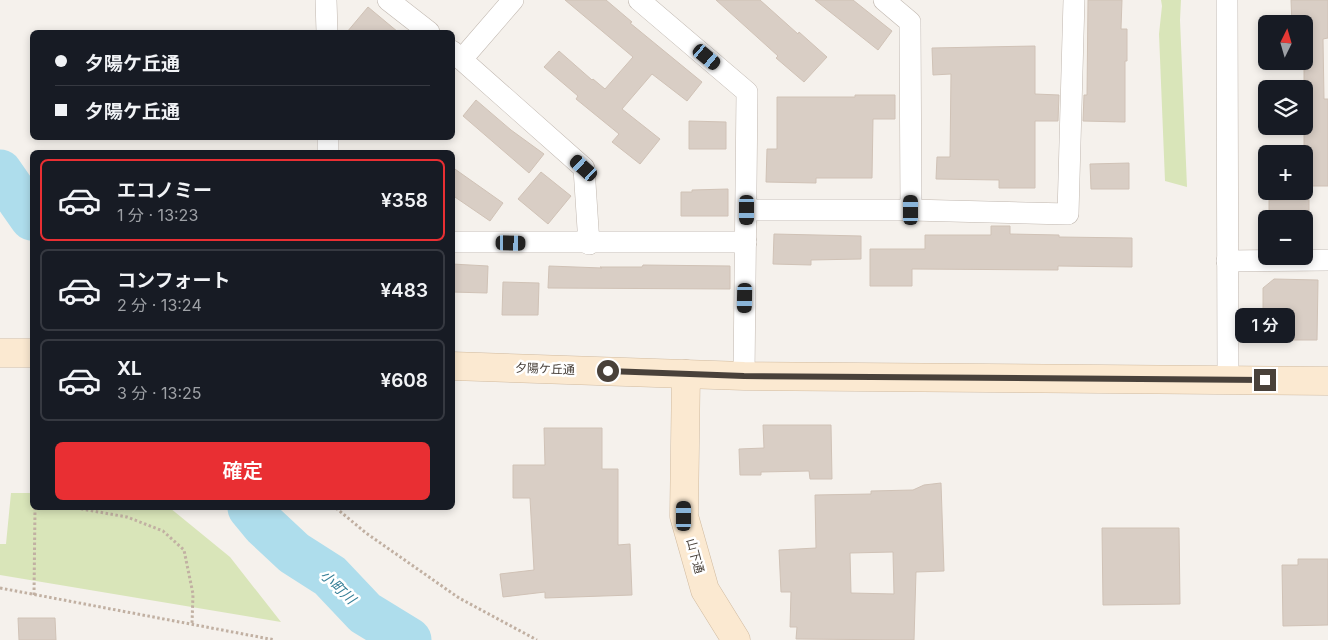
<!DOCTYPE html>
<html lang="ja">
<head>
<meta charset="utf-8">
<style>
  body { margin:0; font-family:Inter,"Noto Sans JP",sans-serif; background:#20242c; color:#f1f3f6; height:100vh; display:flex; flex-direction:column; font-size:19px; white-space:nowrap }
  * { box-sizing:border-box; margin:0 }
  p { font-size:16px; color:#9ea1a6 }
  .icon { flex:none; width:28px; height:28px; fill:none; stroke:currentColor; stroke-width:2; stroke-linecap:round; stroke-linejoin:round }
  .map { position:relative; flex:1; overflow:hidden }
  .panel { position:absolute; left:30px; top:150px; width:425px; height:360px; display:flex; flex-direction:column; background:#171b24; border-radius:8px; box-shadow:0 2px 8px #0003 }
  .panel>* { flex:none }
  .guide { position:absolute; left:30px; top:30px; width:425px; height:110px; border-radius:8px; box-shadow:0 2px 8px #0003; display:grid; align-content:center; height:110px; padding:0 25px; background:#171b24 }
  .needle { width:32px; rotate:5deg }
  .tools { position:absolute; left:1258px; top:15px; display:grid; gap:10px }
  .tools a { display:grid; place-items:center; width:55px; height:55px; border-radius:8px; background:#171b24; box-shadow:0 2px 8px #0003; font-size:25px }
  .end { position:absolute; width:22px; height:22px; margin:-11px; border:6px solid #49413a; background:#fff; box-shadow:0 0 0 2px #fff }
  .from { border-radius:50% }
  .bubble { position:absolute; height:35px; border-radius:8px; background:#171b24; box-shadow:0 2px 8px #0003; font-size:16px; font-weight:600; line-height:35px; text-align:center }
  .car { position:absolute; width:15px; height:30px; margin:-15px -8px; border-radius:6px; box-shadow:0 0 4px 1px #0007; background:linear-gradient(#222 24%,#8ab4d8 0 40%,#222 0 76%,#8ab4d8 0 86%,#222 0) }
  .guide b { display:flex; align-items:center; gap:18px; height:48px; font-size:19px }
  .guide b+b { border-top:1px solid #363941 }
  .guide i { width:12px; height:12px; background:#f1f3f6 }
  ul { padding:9px 0 0; list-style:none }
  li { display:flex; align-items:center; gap:15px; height:82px; margin:0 10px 8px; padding:0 15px; border:2px solid #363941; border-radius:8px }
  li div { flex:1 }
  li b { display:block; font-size:19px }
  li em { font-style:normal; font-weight:600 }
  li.active { border-color:#e92f33 }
  li>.icon { width:45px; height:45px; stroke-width:1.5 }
  .primary-button { display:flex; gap:10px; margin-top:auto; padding:10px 25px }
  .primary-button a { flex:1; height:58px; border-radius:8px; background:#e92f33; color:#fff; font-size:20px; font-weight:600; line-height:58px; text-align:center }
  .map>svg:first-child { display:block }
  .green { fill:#d9e5b9 }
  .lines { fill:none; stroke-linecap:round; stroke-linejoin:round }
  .river { stroke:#aeddec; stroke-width:45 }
  .building { fill:#d9cec5; stroke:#d0c2b6; fill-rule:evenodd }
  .street-casing { stroke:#c0b7af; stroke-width:22 }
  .secondary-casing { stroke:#d1bba0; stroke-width:29 }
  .path { stroke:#c1b0a2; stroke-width:3; stroke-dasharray:2.5 2.5; stroke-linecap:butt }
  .street { stroke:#fff; stroke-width:21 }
  .secondary { stroke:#fbe9d1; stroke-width:28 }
  .route { stroke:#49413a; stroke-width:6 }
  .labels { text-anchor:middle; stroke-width:5; stroke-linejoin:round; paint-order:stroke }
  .street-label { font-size:12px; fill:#49413a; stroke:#fff }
  .water-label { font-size:14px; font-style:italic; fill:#347e96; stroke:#fff }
</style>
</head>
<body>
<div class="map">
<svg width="1328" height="640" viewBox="0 0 1328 640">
  <rect width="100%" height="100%" fill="#f5f1ec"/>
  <!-- green -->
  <g class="green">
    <path d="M 1161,0 L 1181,0 L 1180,20 L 1187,187 L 1165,181 L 1159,34 L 1162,6 Z"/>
    <path d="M 11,493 L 32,493 L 32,508 L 170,508 L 230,557 L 281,622 L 0,575 L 0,544 L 6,544 Z"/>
  </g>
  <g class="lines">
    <!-- river -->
    <g class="river">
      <path d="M 0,172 L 32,218"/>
      <path d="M 250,508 L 264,525 L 294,553 L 330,576 L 365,613 L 409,640"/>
    </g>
  </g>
  <!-- building -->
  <g class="building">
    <path d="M 565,0 L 606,0 L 632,22 L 630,23 L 702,82 L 687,101 L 652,74 L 622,109 L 660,139 L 640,164 L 612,142 L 619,134 L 576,99 L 578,96 L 544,67 L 559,51 L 592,80 L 593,79 L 605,89 L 633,57 Z"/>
    <path d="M 716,0 L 760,0 L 798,34 L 799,32 L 827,57 L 804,82 L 776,58 L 778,56 Z"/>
    <path d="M 815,0 L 853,0 L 892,31 L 878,50 Z"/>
    <path d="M 1088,0 L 1122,0 L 1121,29 L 1127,29 L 1127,61 L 1125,61 L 1125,122 L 1083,121 L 1084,95 L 1087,95 Z"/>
    <path d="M 1291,0 L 1328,0 L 1328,38 L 1323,39 L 1324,99 L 1328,99 L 1328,186 L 1304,186 L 1304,24 L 1292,24 Z"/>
    <path d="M 368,7 L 398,32 L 347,32 Z"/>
    <path d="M 1035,46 L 1035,94 L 1059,95 L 1058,121 L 1035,121 L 1035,188 L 999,188 L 999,180 L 936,179 L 937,157 L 950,157 L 951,74 L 933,75 L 932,48 Z"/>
    <path d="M 855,95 L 895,95 L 895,119 L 873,119 L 872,178 L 816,178 L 816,183 L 766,182 L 767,149 L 777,149 L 777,97 L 855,97 Z"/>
    <path d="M 476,100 L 511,130 L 544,154 L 529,173 L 463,116 Z"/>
    <path d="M 689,121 L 726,122 L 726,149 L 689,149 Z"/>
    <path d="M 1129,163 L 1129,189 L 1091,189 L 1090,164 Z"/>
    <path d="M 452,167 L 503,203 L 490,221 L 452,195 Z"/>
    <path d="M 541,172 L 571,196 L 548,224 L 518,199 Z"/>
    <path d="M 728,189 L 728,216 L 681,216 L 681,192 L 692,192 L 692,190 Z"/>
    <path d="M 1309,199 L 1309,219 L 1269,219 L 1269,200 Z"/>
    <path d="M 991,226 L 1010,226 L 1010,234 L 1059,235 L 1059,237 L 1132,238 L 1132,267 L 1058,266 L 1058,270 L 912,269 L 912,286 L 870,286 L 870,249 L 925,249 L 925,235 L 991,235 Z"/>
    <path d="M 774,234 L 861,236 L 861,259 L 811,260 L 811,265 L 773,264 Z"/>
    <path d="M 452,264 L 488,266 L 487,293 L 452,292 Z"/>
    <path d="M 643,265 L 730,266 L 730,289 L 548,288 L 549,266 L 602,268 L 600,267 L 642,267 Z"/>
    <path d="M 1274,279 L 1318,280 L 1317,340 L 1277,340 L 1277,328 L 1263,318 L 1263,288 Z"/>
    <path d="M 503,282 L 539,283 L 538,315 L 502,315 Z"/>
    <path d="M 763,425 L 831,425 L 832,479 L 810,479 L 809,471 L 761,472 L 761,475 L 740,475 L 739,449 L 764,448 Z"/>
    <path d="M 544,428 L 602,428 L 602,469 L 618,469 L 618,545 L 630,544 L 632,595 L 545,598 L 545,592 L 503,597 L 500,574 L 534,570 L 530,498 L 513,498 L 513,465 L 545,465 Z"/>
    <path d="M 941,483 L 944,571 L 916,572 L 914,640 L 796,639 L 797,627 L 790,627 L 791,592 L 781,592 L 779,550 L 816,548 L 815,495 L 871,494 L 871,491 L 913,490 L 924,485 ZM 893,552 L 894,594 L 851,593 L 850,553 Z"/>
    <path d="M 1102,528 L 1179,528 L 1180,604 L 1103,605 Z"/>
    <path d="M 1298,559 L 1328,559 L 1328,625 L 1283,626 L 1282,565 L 1298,565 Z"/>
    <path d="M 18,618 L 55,618 L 56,640 L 19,640 Z"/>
  </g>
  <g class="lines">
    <!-- street casing -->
    <g class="street-casing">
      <g id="street">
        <path d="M 326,0 L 327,32"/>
        <path d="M 388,0 L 429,32"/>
        <path d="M 639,0 L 747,92 L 744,376"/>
        <path d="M 884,0 L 910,22 L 911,210"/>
        <path d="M 1227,0 L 1228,380"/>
        <path d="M 452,51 L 584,168 L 589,244"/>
        <path d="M 462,59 L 513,0"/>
        <path d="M 328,138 L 328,152"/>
        <path d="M 747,210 L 911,210 L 1068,214 L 1074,0"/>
        <path d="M 452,242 L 746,242"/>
        <path d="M 1227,261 L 1328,260"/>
      </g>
    </g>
    <!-- secondary casing -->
    <g class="secondary-casing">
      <g id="secondary">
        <path d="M 0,353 L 32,353"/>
        <path d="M 452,366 L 744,376 L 1328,381"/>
        <path d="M 686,374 L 684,516 L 705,590 L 736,640"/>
      </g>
    </g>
    <!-- path -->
    <g class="path">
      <path d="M 76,508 L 127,517 L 163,531 L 184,550 L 193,594 L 192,624"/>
      <path d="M 336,508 L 366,533 L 459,598 L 537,640"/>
      <path d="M 0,588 L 275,640"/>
      <path d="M 34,595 L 35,508"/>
    </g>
    <!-- street -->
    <use href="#street" class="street"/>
    <!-- secondary -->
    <use href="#secondary" class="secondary"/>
  </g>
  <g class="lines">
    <!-- route -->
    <path class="route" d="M 608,371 L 744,376 L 1265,380"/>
  </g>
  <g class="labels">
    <!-- street labels -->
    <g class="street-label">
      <text transform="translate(545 369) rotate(2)" y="4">夕陽ケ丘通</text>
      <text transform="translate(695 556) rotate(75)" y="4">山下通</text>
    </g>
    <!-- water labels -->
    <g class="water-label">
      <text transform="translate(338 587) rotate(43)" y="5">小町川</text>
    </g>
  </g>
</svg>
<div class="tools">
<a><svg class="needle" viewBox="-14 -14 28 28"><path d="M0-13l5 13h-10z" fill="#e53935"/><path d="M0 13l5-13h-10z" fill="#9ea1a6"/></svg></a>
<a><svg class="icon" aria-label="layers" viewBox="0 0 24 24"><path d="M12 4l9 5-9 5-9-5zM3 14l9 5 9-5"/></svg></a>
<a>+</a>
<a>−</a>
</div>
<i class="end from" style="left:608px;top:371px"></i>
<i class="end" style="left:1265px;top:380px"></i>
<div class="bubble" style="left:1235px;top:308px;width:60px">1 分</div>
<i class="car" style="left:707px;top:57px;rotate:130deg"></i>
<i class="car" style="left:584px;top:168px;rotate:312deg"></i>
<i class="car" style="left:747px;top:210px;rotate:180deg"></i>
<i class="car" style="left:911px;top:210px;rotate:0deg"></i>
<i class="car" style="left:511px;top:243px;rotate:91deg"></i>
<i class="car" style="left:745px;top:298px;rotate:181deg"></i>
<i class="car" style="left:684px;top:516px;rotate:0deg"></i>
<div class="guide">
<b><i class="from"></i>夕陽ケ丘通</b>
<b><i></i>夕陽ケ丘通</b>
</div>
<section class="panel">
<ul>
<li class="active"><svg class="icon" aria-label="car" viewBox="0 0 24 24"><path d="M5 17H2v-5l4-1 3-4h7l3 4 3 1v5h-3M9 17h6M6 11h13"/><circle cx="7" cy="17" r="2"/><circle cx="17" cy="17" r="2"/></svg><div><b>エコノミー</b><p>1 分 · 13:23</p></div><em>¥358</em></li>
<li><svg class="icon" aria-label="car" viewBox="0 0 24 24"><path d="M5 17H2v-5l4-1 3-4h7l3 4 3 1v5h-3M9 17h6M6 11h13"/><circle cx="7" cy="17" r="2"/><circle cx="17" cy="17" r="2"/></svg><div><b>コンフォート</b><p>2 分 · 13:24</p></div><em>¥483</em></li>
<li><svg class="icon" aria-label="car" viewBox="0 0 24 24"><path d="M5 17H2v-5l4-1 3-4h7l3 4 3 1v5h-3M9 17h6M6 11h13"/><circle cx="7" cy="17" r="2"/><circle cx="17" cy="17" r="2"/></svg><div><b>XL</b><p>3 分 · 13:25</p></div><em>¥608</em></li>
</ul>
<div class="primary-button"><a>確定</a></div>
</section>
</div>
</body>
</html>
